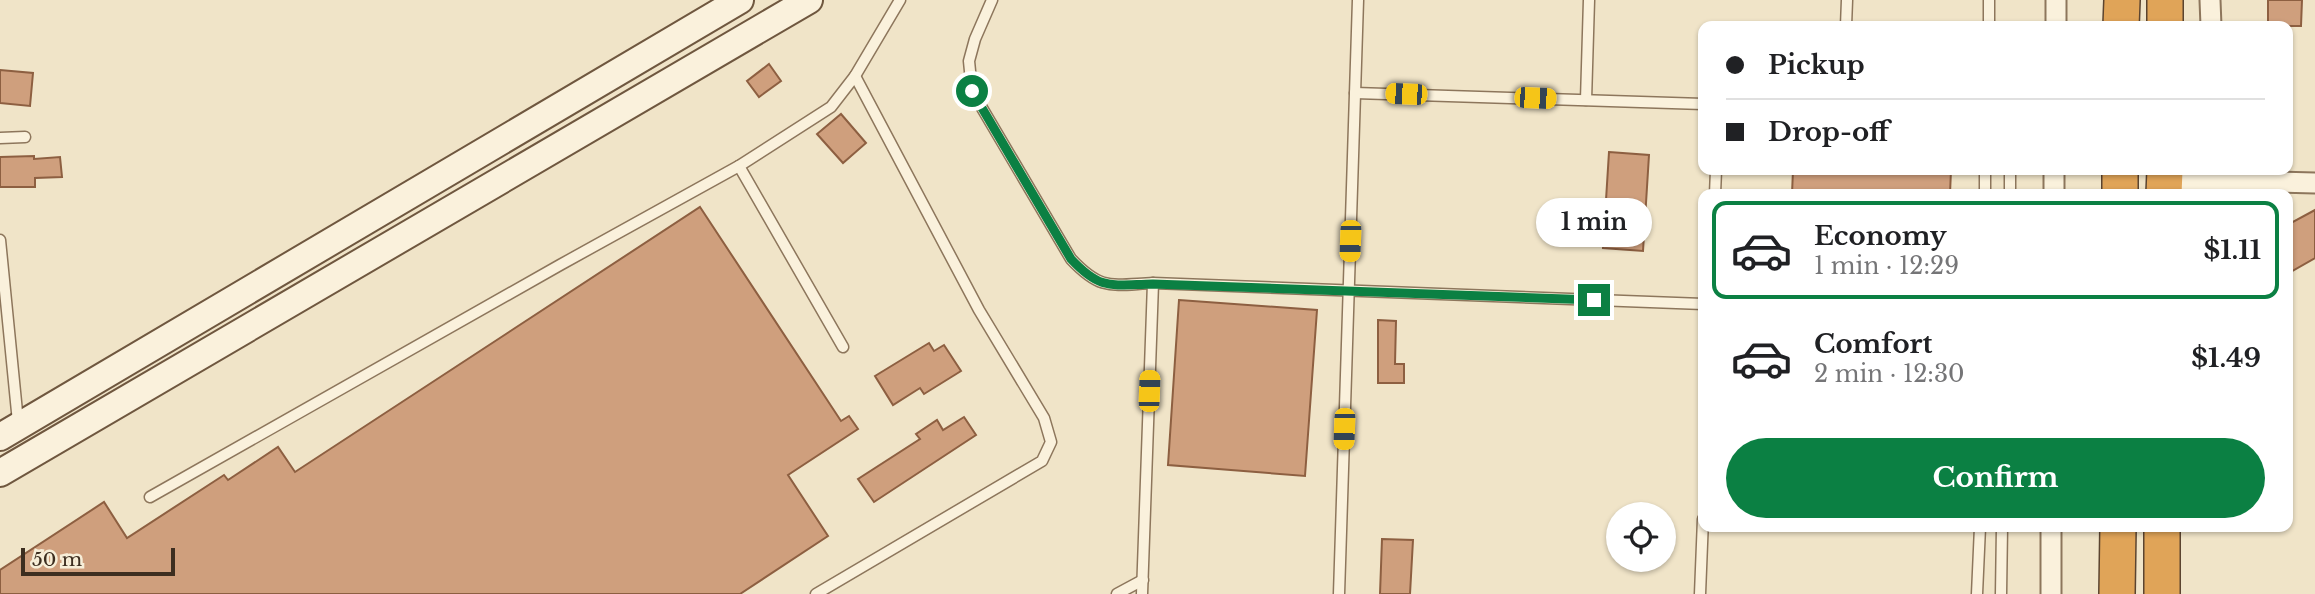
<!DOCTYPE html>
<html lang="en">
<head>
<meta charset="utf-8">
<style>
  body { margin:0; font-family:"Libre Baskerville",serif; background:#f2f2f2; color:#202124; height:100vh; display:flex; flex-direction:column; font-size:26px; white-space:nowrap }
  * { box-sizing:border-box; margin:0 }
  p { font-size:23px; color:#757577 }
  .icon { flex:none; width:38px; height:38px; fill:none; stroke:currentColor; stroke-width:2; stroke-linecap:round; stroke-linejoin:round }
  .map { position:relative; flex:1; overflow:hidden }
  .panel { position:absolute; left:1698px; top:189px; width:595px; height:343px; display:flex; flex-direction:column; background:#fff; border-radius:14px; box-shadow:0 2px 5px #0004 }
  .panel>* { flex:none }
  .top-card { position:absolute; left:1698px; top:21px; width:595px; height:154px; border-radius:14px; box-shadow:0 2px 5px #0004; display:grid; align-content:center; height:154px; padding:0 28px; background:#fff }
  .buttons { position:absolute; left:1606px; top:502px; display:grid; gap:14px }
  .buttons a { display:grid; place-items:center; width:70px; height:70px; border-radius:50%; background:#fff; box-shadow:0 2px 5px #0004; font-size:35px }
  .scale { position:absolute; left:21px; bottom:18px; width:154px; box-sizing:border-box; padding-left:7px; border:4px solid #3d2e20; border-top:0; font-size:19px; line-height:24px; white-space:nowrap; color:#3d2e20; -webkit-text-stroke:5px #f7eed8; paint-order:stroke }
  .end { position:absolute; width:32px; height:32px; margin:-16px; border:9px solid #0b8043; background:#fff; box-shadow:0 0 0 4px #fff }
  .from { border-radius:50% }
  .bubble { position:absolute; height:49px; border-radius:24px; background:#fff; box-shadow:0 2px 5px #0004; font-size:23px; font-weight:700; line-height:49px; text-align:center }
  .car { position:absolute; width:21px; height:42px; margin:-21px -10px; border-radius:9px; box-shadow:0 0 5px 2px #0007; background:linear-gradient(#f5c518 24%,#345 0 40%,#f5c518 0 76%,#345 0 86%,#f5c518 0) }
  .top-card b { display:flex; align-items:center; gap:24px; height:66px; font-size:26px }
  .top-card b+b { border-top:2px solid #e0e0e0 }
  .top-card i { width:18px; height:18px; background:#202124 }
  ul { padding:12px 0 0; list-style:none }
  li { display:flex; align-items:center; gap:21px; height:98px; margin:0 14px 10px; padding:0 14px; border:4px solid transparent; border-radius:14px }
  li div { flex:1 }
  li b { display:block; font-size:26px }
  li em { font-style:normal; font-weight:700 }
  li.current { border-color:#0b8043 }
  li>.icon { width:63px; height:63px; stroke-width:1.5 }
  .cta { display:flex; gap:14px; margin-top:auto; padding:14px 28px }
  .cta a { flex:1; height:80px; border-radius:42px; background:#0b8043; color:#fff; font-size:28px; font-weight:700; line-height:80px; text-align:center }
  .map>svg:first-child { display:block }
  .building { fill:#cf9f7d; stroke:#8d5f41; stroke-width:2 }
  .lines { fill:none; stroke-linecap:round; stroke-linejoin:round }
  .lane-casing { stroke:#8d765c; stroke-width:13 }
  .street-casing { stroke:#8d765c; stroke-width:23 }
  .secondary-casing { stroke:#6f573f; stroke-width:30 }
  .highway-casing { stroke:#5b4430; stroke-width:38 }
  .lane { stroke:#faf1dc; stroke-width:10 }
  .street { stroke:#faf1dc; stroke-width:19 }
  .secondary { stroke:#faf1dc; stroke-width:26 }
  .highway { stroke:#e0a458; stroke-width:35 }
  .route { stroke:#0b8043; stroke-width:9 }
</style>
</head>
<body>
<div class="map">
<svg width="2315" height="594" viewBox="0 0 2315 594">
  <rect width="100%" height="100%" fill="#f0e4c8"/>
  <!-- building -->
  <g class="building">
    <path d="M 2268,0 L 2302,0 L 2301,26 L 2268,26 Z"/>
    <path d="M 769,64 L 781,81 L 759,97 L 747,81 Z"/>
    <path d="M 0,70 L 33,73 L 30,106 L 0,103 Z"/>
    <path d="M 841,114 L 866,143 L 843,163 L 817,134 Z"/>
    <path d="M 1609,152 L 1649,155 L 1643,251 L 1603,248 Z"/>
    <path d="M 34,156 L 34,159 L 60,157 L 62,177 L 35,178 L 35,187 L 0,187 L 0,157 Z"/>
    <path d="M 1793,170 L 1951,170 L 1950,194 L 1792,194 Z"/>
    <path d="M 700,207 L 841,421 L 849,416 L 858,429 L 788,475 L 828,536 L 740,594 L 0,594 L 0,570 L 104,502 L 127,538 L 224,475 L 228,480 L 278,447 L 295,472 Z"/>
    <path d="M 2315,210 L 2315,258 L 2287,274 L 2287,225 Z"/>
    <path d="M 1179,300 L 1317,310 L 1305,476 L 1168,465 Z"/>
    <path d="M 1378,320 L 1396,321 L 1395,364 L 1404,364 L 1404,383 L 1378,383 Z"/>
    <path d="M 929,343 L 934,351 L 944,345 L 961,371 L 924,394 L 920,388 L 893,405 L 875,376 Z"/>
    <path d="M 964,417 L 976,435 L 874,502 L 858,479 L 920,439 L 916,434 L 937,420 L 943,430 Z"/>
    <path d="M 1382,539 L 1413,540 L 1410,594 L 1380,594 Z"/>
  </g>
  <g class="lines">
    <!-- lane casing -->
    <g class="lane-casing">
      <g id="lane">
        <path d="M 992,0 L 975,39 L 969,61 L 972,91 L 1071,259 C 1101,291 1111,285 1153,283"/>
        <path d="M 1989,0 L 1989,26"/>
        <path d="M 1846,26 L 1847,0"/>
        <path d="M 1355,93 L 1703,104"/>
        <path d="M 1586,100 L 1589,0"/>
        <path d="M 0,138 L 25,137"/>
        <path d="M 1715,194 L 1716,170"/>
        <path d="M 1985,194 L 1985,170"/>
        <path d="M 2010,194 L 2010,170"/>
        <path d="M 0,240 L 18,422"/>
        <path d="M 843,347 L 739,166 L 831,107 L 855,76 L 900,0"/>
        <path d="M 150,497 L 560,265 L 739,166"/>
        <path d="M 816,594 L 1042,461 L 1051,442 L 1044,418 L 979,310 L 855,76"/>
        <path d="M 1117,594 L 1143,580"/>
        <path d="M 1142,594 L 1153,283 L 1703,304"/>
        <path d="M 1339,594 L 1358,0"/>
        <path d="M 1700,594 L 1703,519"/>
        <path d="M 1977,594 L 1980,527"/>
        <path d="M 2001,594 L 2002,527"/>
      </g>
    </g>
    <!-- street casing -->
    <g class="street-casing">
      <g id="street">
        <path d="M 2210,0 L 2211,26"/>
        <path d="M 2056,26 L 2056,0"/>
        <path d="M 2164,179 L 2315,183"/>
        <path d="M 2054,194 L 2054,170"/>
        <path d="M 2051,594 L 2051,527"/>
      </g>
    </g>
    <!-- secondary casing -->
    <g class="secondary-casing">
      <g id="secondary">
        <path d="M 0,437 L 740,0"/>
        <path d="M 0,473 L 809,0"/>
      </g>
    </g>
    <!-- highway casing -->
    <g class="highway-casing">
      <g id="highway">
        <path d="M 2121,26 L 2122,0"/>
        <path d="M 2165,26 L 2165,0"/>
        <path d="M 2120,194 L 2120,170"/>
        <path d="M 2164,194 L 2165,170"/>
        <path d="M 2117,594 L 2118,527"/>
        <path d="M 2162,594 L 2162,527"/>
      </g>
    </g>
    <!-- lane -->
    <use href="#lane" class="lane"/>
    <!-- street -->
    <use href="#street" class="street"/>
    <!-- secondary -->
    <use href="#secondary" class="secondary"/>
    <!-- highway -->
    <use href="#highway" class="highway"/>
  </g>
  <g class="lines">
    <!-- route -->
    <path class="route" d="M 972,91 L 1071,259 C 1101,291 1111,285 1153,284 L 1594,300"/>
  </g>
</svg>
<div class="buttons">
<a><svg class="icon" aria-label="locate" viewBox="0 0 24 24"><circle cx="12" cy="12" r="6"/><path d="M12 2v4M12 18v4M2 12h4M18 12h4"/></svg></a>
</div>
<div class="scale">50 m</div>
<i class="end from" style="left:972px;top:91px"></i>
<i class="end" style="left:1594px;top:300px"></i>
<div class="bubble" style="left:1536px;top:198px;width:116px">1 min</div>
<i class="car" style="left:1406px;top:94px;rotate:272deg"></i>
<i class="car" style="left:1535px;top:98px;rotate:92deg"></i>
<i class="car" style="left:1350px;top:241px;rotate:182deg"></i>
<i class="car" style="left:1149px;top:391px;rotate:2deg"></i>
<i class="car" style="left:1344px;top:429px;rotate:182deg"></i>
<div class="top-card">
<b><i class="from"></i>Pickup</b>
<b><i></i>Drop-off</b>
</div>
<section class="panel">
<ul>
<li class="current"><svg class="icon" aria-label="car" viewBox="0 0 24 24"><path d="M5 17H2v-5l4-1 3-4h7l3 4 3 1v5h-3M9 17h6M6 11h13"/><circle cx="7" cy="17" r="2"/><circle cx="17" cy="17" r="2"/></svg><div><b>Economy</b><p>1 min · 12:29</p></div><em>$1.11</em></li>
<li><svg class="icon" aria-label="car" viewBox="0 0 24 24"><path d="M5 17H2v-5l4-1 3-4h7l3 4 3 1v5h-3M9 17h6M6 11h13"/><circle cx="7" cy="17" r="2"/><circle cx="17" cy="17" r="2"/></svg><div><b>Comfort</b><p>2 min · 12:30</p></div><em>$1.49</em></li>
</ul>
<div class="cta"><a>Confirm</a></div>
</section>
</div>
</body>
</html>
